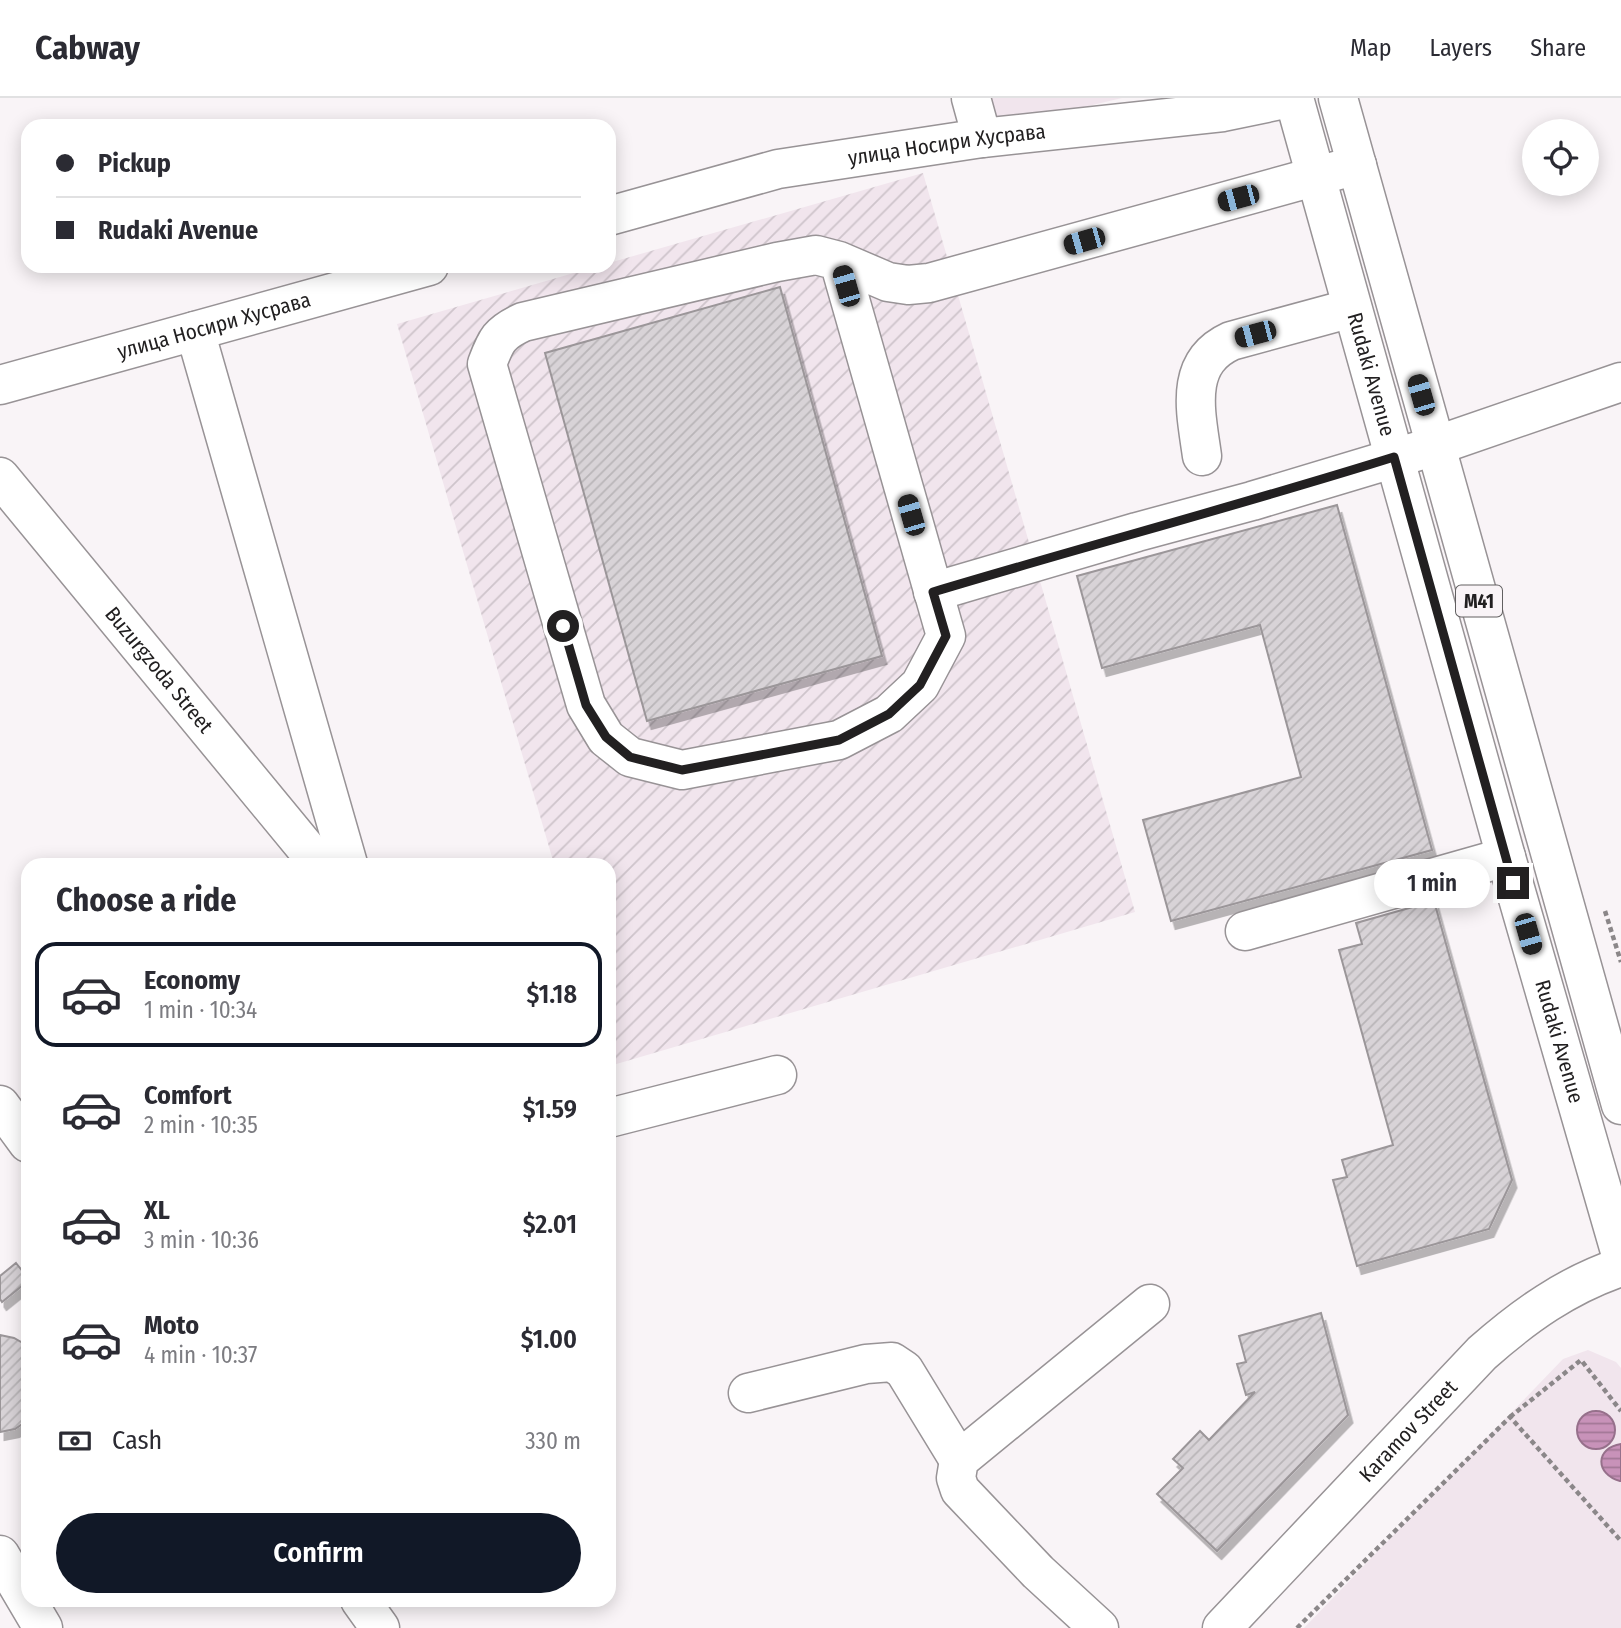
<!DOCTYPE html>
<html lang="en">
<head>
<meta charset="utf-8">
<style>
  body { margin:0; font-family:"Fira Sans Condensed",sans-serif; background:#f2f2f3; color:#2b2b33; height:100vh; display:flex; flex-direction:column; font-size:26px; white-space:nowrap }
  * { box-sizing:border-box; margin:0 }
  p { font-size:23px; color:#7c7c81 }
  .icon { flex:none; width:38px; height:38px; fill:none; stroke:currentColor; stroke-width:2; stroke-linecap:round; stroke-linejoin:round }
  .map { position:relative; flex:1; overflow:hidden }
  .drawer { position:absolute; left:21px; top:760px; width:595px; height:749px; display:flex; flex-direction:column; background:#fff; border-radius:21px; box-shadow:0 4px 18px #0003 }
  .drawer>* { flex:none }
  .guide { position:absolute; left:21px; top:21px; width:595px; height:154px; border-radius:21px; box-shadow:0 4px 18px #0003; display:grid; align-content:center; height:154px; padding:0 35px; background:#fff }
  .buttons { position:absolute; left:1522px; top:21px; display:grid; gap:14px }
  .buttons a { display:grid; place-items:center; width:77px; height:77px; border-radius:50%; background:#fff; box-shadow:0 4px 18px #0003; font-size:35px }
  .end { position:absolute; width:32px; height:32px; margin:-16px; border:9px solid #222021; background:#fff; box-shadow:0 0 0 4px #fff }
  .from { border-radius:50% }
  .bubble { position:absolute; height:49px; border-radius:24px; background:#fff; box-shadow:0 4px 18px #0003; font-size:23px; font-weight:600; line-height:49px; text-align:center }
  .car { position:absolute; width:21px; height:42px; margin:-21px -10px; border-radius:9px; box-shadow:0 0 5px 2px #0007; background:linear-gradient(#222 24%,#8ab4d8 0 40%,#222 0 76%,#8ab4d8 0 86%,#222 0) }
  .guide b { display:flex; align-items:center; gap:24px; height:66px; font-size:26px }
  .guide b+b { border-top:2px solid #e1e1e2 }
  .guide i { width:18px; height:18px; background:#2b2b33 }
  ul { padding:0; list-style:none }
  li { display:flex; align-items:center; gap:21px; height:105px; margin:0 14px 10px; padding:0 21px; border:4px solid transparent; border-radius:21px }
  li div { flex:1 }
  li b { display:block; font-size:26px }
  li em { font-style:normal; font-weight:600 }
  li.selected { border-color:#111827 }
  li>.icon { width:63px; height:63px; stroke-width:1.5 }
  h2 { padding:0 35px; font-size:32px; line-height:84px }
  .pay { display:flex; align-items:center; gap:18px; height:77px; padding:0 35px; font-size:26px }
  .pay p { margin-inline-start:auto }
  .primary-button { display:flex; gap:14px; margin-top:auto; padding:14px 35px }
  .primary-button a { flex:1; height:80px; border-radius:42px; background:#111827; color:#fff; font-size:28px; font-weight:600; line-height:80px; text-align:center }
  header { display:flex; align-items:center; gap:42px; box-sizing:border-box; height:98px; padding:0 35px; background:#fff; border-bottom:2px solid #e1e1e2 }
  header strong { font-size:33px }
  nav { display:flex; gap:38px; margin-inline-start:auto; font-size:24px }
  .map>svg:first-child { display:block }
  .built { fill:#f1e5ed }
  .industrial { fill:url(#industrial-furrows) }
  .water { fill:url(#water-rules); stroke:#96708b; stroke-width:2 }
  .building { fill:url(#building-hatch); stroke:#9b9699; stroke-width:2; filter:url(#shadow) }
  .lines { fill:none; stroke-linecap:round; stroke-linejoin:round }
  .minor-casing { stroke:#989396; stroke-width:41 }
  .major-casing { stroke:#989396; stroke-width:41 }
  .highway-casing { stroke:#989396; stroke-width:41 }
  .path { stroke:#8b8789; stroke-width:4.5; stroke-dasharray:5 3.5; stroke-linecap:butt }
  .minor { stroke:#fff; stroke-width:38 }
  .major { stroke:#fff; stroke-width:38 }
  .highway { stroke:#fff; stroke-width:38 }
  .route { stroke:#222021; stroke-width:9 }
  .labels { text-anchor:middle; stroke-width:7; stroke-linejoin:round; paint-order:stroke }
  .shield { fill:#f9f4f7; stroke:#626061; stroke-width:2 }
  .shield-label { font-size:19px; font-weight:bold; fill:#222021 }
  .street-label { font-size:21px; fill:#222021; stroke:#f9f4f7 }
</style>
</head>
<body>
<header>
<strong>Cabway</strong>
<nav><a>Map</a><a>Layers</a><a>Share</a></nav>
</header>
<div class="map">
<svg width="1621" height="1530" viewBox="0 0 1621 1530">
  <defs>
    <pattern id="industrial-furrows" width="10" height="10" patternUnits="userSpaceOnUse" patternTransform="scale(1.75)"><rect width="10" height="10" fill="#f1e5ed"/><path d="M-1 1l2-2M0 10L10 0M9 11l2-2" fill="none" stroke="#cec4cb"/></pattern>
    <pattern id="water-rules" width="6" height="5" patternUnits="userSpaceOnUse" patternTransform="scale(1.75)"><rect width="6" height="5" fill="#c892b9"/><path d="M0 2.5h6" fill="none" stroke="#a27796"/></pattern>
    <pattern id="building-hatch" width="6" height="6" patternUnits="userSpaceOnUse" patternTransform="scale(1.75)"><rect width="6" height="6" fill="#d8d3d7"/><path d="M-1 1l2-2M0 6l6-6M5 7l2-2" fill="none" stroke="#b9b5b8"/></pattern>
    <filter id="shadow"><feDropShadow dx="4.5" dy="8" stdDeviation="0" flood-color="#0004"/></filter>
  </defs>
  <rect width="100%" height="100%" fill="#f9f4f7"/>
  <!-- built -->
  <g class="built">
    <path d="M 982,0 L 1122,0 L 992,31 Z"/>
    <path d="M 1588,1252 L 1616,1264 L 1621,1270 L 1621,1530 L 1304,1530 L 1563,1261 Z"/>
  </g>
  <!-- industrial -->
  <path class="industrial" d="M 923,75 L 1135,814 L 613,967 L 609,954 L 609,766 L 554,766 L 397,226 L 598,168 L 609,168 L 609,165 Z"/>
  <!-- water -->
  <g class="water">
    <circle cx="1596" cy="1332" r="19"/>
    <path d="M 1621,1346 L 1621,1383 L 1620,1383 C 1595,1376 1595,1350 1621,1346 Z"/>
  </g>
  <!-- building -->
  <g class="building">
    <path d="M 780,189 L 882,558 L 647,623 L 545,255 Z"/>
    <path d="M 1337,407 L 1432,752 L 1171,823 L 1143,722 L 1301,679 L 1260,527 L 1102,570 L 1077,478 Z"/>
    <path d="M 1434,803 L 1512,1082 L 1489,1131 L 1357,1168 L 1333,1082 L 1347,1079 L 1342,1062 L 1393,1047 L 1339,852 L 1362,846 L 1356,825 Z"/>
    <path d="M 16,1165 L 28,1180 L 28,1183 L 2,1204 L 0,1201 L 0,1178 Z"/>
    <path d="M 1321,1215 L 1348,1317 L 1217,1453 L 1157,1396 L 1183,1370 L 1173,1361 L 1200,1333 L 1209,1342 L 1255,1294 L 1246,1297 L 1237,1266 L 1246,1264 L 1239,1238 Z"/>
    <path d="M 0,1237 L 14,1240 L 28,1248 L 28,1322 L 15,1331 L 0,1334 Z"/>
  </g>
  <g class="lines">
    <!-- minor casing -->
    <g class="minor-casing">
      <g id="minor">
        <path d="M 971,0 L 982,40"/>
        <path id="s1" d="M 609,118 L 778,71 L 982,40 L 1223,14 L 1290,0"/>
        <path d="M 839,163 L 946,538 L 920,587 L 889,616 L 839,642 L 682,672 L 630,659 L 606,640 L 586,607 L 487,266 C 496,242 499,235 523,224 L 777,164 L 816,157 L 839,163 L 888,184 L 908,187 L 929,185 L 1357,67"/>
        <path d="M 195,233 L 348,766"/>
        <path id="s2" d="M 0,287 L 429,168"/>
        <path d="M 1202,358 C 1196,314 1183,265 1231,243 L 1352,210"/>
        <path id="s3" d="M 0,379 L 319,766"/>
        <path d="M 933,494 L 1137,434 L 1252,403 L 1435,348 L 1621,284"/>
        <path d="M 1245,833 L 1506,759"/>
        <path d="M 609,1020 L 777,977"/>
        <path d="M 748,1295 L 866,1266 L 892,1264 L 904,1272 L 959,1362"/>
        <path d="M 0,1457 L 43,1530"/>
        <path d="M 1099,1530 L 1038,1474 L 960,1392 L 956,1380 L 959,1362 L 1150,1206"/>
      </g>
    </g>
    <!-- major casing -->
    <g class="major-casing">
      <g id="major">
        <path d="M 0,1007 L 28,1045"/>
        <path d="M 360,1502 L 380,1530"/>
        <path id="s4" d="M 1222,1530 L 1482,1255 C 1524,1218 1567,1187 1621,1169"/>
      </g>
    </g>
    <!-- highway casing -->
    <g class="highway-casing">
      <g id="highway">
        <path id="s5" d="M 1294,0 L 1506,759 L 1621,1157"/>
        <path d="M 1338,0 L 1621,1007"/>
      </g>
    </g>
    <!-- path -->
    <g class="path">
      <path d="M 1605,813 L 1621,864"/>
      <path d="M 1510,1319 L 1581,1262 L 1621,1313"/>
      <path d="M 1297,1530 L 1510,1319 L 1621,1443"/>
    </g>
    <!-- minor -->
    <use href="#minor" class="minor"/>
    <!-- major -->
    <use href="#major" class="major"/>
    <!-- highway -->
    <use href="#highway" class="highway"/>
  </g>
  <g class="lines">
    <!-- route -->
    <path class="route" d="M 563,528 L 586,607 L 606,639 L 630,659 L 682,672 L 839,642 L 889,616 L 920,587 L 946,538 L 933,494 C 1086,448 1241,407 1394,359 L 1513,785"/>
  </g>
  <g class="labels">
    <!-- shield labels -->
    <rect class="shield" x="1456" y="487.5" width="46" height="31" rx="5"/>
    <g class="shield-label">
      <text x="1479" y="510">M41</text>
    </g>
    <!-- street labels -->
    <g class="street-label">
      <text dy="7" stroke="none"><textPath href="#s1" startOffset="346">улица Носири Хусрава</textPath></text>
      <text dy="7" stroke="none"><textPath href="#s2" startOffset="222">улица Носири Хусрава</textPath></text>
      <text dy="7" stroke="none"><textPath href="#s5" startOffset="287">Rudaki Avenue</textPath></text>
      <text dy="7" stroke="none"><textPath href="#s3" startOffset="250">Buzurgzoda Street</textPath></text>
      <text dy="7" stroke="none"><textPath href="#s5" startOffset="980">Rudaki Avenue</textPath></text>
      <text dy="7" stroke="none"><textPath href="#s4" startOffset="271">Karamov Street</textPath></text>
    </g>
  </g>
</svg>
<div class="buttons">
<a><svg class="icon" aria-label="locate" viewBox="0 0 24 24"><circle cx="12" cy="12" r="6"/><path d="M12 2v4M12 18v4M2 12h4M18 12h4"/></svg></a>
</div>
<i class="end from" style="left:563px;top:528px"></i>
<i class="end" style="left:1513px;top:785px"></i>
<div class="bubble" style="left:1374px;top:761px;width:116px">1 min</div>
<i class="car" style="left:1238px;top:100px;rotate:255deg"></i>
<i class="car" style="left:1084px;top:143px;rotate:254deg"></i>
<i class="car" style="left:846px;top:188px;rotate:344deg"></i>
<i class="car" style="left:1255px;top:236px;rotate:255deg"></i>
<i class="car" style="left:1421px;top:297px;rotate:344deg"></i>
<i class="car" style="left:911px;top:417px;rotate:344deg"></i>
<i class="car" style="left:1528px;top:836px;rotate:164deg"></i>
<div class="guide">
<b><i class="from"></i>Pickup</b>
<b><i></i>Rudaki Avenue</b>
</div>
<section class="drawer">
<h2>Choose a ride</h2>
<ul>
<li class="selected"><svg class="icon" aria-label="car" viewBox="0 0 24 24"><path d="M5 17H2v-5l4-1 3-4h7l3 4 3 1v5h-3M9 17h6M6 11h13"/><circle cx="7" cy="17" r="2"/><circle cx="17" cy="17" r="2"/></svg><div><b>Economy</b><p>1 min · 10:34</p></div><em>$1.18</em></li>
<li><svg class="icon" aria-label="car" viewBox="0 0 24 24"><path d="M5 17H2v-5l4-1 3-4h7l3 4 3 1v5h-3M9 17h6M6 11h13"/><circle cx="7" cy="17" r="2"/><circle cx="17" cy="17" r="2"/></svg><div><b>Comfort</b><p>2 min · 10:35</p></div><em>$1.59</em></li>
<li><svg class="icon" aria-label="car" viewBox="0 0 24 24"><path d="M5 17H2v-5l4-1 3-4h7l3 4 3 1v5h-3M9 17h6M6 11h13"/><circle cx="7" cy="17" r="2"/><circle cx="17" cy="17" r="2"/></svg><div><b>XL</b><p>3 min · 10:36</p></div><em>$2.01</em></li>
<li><svg class="icon" aria-label="car" viewBox="0 0 24 24"><path d="M5 17H2v-5l4-1 3-4h7l3 4 3 1v5h-3M9 17h6M6 11h13"/><circle cx="7" cy="17" r="2"/><circle cx="17" cy="17" r="2"/></svg><div><b>Moto</b><p>4 min · 10:37</p></div><em>$1.00</em></li>
</ul>
<div class="pay"><svg class="icon" aria-label="cash" viewBox="0 0 24 24"><path d="M3 7h18v10H3z"/><circle cx="12" cy="12" r="2"/></svg>Cash<p>330 m</p></div>
<div class="primary-button"><a>Confirm</a></div>
</section>
</div>
</body>
</html>
